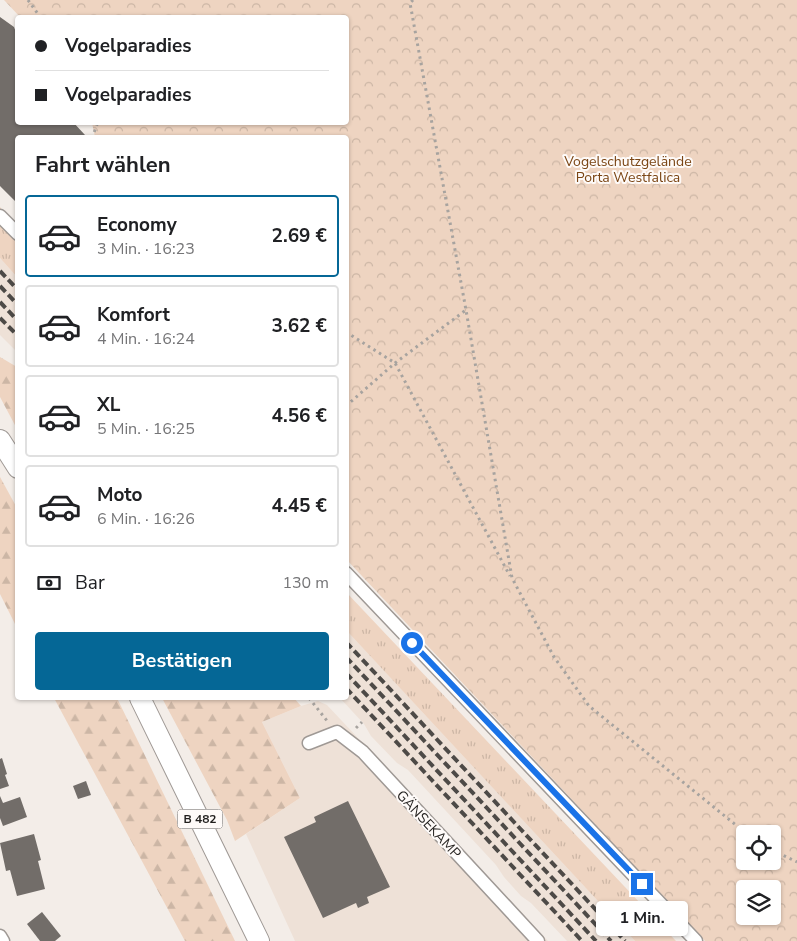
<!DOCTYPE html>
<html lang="de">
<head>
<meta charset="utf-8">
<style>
  body { margin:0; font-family:"Nunito Sans",sans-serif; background:#f2f2f2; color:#202124; height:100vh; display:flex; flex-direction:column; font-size:19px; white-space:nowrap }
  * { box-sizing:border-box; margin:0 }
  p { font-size:16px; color:#757577 }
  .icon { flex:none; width:28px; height:28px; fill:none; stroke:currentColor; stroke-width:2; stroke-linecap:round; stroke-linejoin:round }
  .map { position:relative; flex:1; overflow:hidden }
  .side { position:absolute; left:15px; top:135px; width:334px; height:565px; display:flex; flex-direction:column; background:#fff; border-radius:5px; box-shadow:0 1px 4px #0004 }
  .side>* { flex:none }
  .hud { position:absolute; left:15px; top:15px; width:334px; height:110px; border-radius:5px; box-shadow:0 1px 4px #0004; display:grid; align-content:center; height:110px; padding:0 20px; background:#fff }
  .fabs { position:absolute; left:736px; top:825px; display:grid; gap:10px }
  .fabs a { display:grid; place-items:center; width:45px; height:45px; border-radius:5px; background:#fff; box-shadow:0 1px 4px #0004; font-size:25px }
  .end { position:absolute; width:22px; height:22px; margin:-11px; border:6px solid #1a73e8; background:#fff; box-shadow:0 0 0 2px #fff }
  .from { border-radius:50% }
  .bubble { position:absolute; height:35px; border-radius:5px; background:#fff; box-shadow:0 1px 4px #0004; font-size:16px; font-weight:700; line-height:35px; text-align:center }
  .hud b { display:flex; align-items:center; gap:18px; height:48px; font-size:19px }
  .hud b+b { border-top:1px solid #e0e0e0 }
  .hud i { width:12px; height:12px; background:#202124 }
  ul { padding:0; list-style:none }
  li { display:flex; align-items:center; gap:15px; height:82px; margin:0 10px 8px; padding:0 10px; border:2px solid #e0e0e0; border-radius:5px }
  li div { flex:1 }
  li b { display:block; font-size:19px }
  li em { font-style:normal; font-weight:700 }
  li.selected { border-color:#056796 }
  li>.icon { width:45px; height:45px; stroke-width:1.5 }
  h2 { padding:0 20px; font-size:22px; line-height:60px }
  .pay { display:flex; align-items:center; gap:12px; height:55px; padding:0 20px; font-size:19px }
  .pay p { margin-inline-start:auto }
  .button { display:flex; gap:10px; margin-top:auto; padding:10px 20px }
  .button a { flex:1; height:58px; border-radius:5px; background:#056796; color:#fff; font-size:20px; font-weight:700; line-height:58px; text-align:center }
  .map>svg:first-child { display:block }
  .built { fill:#eee1d7 }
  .grass { fill:url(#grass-tufts) }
  .forest { fill:url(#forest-firs) }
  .park { fill:url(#park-crowns); fill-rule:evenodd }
  .building { fill:#726d69 }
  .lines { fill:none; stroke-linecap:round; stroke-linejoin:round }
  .minor-casing { stroke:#9f9995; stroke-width:15 }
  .primary-casing { stroke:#9f9995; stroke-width:22 }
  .path { stroke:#a7a39f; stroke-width:3; stroke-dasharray:2.5 4; stroke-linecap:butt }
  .minor { stroke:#fff; stroke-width:12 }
  .primary { stroke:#fff; stroke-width:20 }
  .rail { stroke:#4d4a47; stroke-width:4; stroke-dasharray:8 4; stroke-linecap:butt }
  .route { stroke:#1a73e8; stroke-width:6 }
  .labels { text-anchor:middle; stroke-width:4; stroke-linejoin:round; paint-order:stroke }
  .shield { fill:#fefaf8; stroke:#63615f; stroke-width:1 }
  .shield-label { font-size:12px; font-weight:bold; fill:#211f1d }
  .park-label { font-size:14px; fill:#7b4615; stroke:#fefaf8 }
  .street-label { font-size:14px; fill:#211f1d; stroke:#fefaf8 }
</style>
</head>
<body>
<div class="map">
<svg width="797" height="941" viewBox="0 0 797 941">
  <defs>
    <pattern id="grass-tufts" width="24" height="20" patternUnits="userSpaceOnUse" patternTransform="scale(1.25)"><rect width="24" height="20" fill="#eed4c1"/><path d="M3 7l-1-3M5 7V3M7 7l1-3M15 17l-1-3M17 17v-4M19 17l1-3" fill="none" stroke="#ccb6a5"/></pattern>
    <pattern id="forest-firs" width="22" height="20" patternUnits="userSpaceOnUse" patternTransform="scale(1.25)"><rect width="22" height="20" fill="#eed4c1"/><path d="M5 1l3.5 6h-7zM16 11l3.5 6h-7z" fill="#ccb6a5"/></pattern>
    <pattern id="park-crowns" width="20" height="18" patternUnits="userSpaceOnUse" patternTransform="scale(1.25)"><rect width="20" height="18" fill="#eed4c1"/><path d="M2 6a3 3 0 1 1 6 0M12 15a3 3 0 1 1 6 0" fill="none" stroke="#ccb6a5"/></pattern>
  </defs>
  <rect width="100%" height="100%" fill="#f3ede8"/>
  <!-- built -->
  <g class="built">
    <path d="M 0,258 L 17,277 L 17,352 L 0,335 Z"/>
    <path d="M 346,630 L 635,941 L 567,941 L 531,903 L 521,896 L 504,877 L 496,865 L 408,770 L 397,763 L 371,736 L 364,724 L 340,698 L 346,698 Z"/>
    <path d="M 318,701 L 327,705 L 548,941 L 295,941 L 246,834 L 300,798 L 262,722 L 301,706 Z"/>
  </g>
  <!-- grass -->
  <g class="grass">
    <path d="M 0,207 L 17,228 L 17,277 L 0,258 Z"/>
    <path d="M 346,592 L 676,941 L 635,941 L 346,630 Z"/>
  </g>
  <!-- forest -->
  <g class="forest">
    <path d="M 0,357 L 17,367 L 17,429 L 0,397 Z"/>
    <path d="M 0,477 L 17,508 L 17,628 L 0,594 Z"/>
    <path d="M 54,698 L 117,698 L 235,941 L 185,941 Z"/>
    <path d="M 162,698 L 294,698 L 301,706 L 262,722 L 300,798 L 235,841 L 227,820 Z"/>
  </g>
  <!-- park -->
  <path class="park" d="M 4,0 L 797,0 L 797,941 L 705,941 L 346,559 L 346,138 L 95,137 L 92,123 L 346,122 L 346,18 L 20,17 ZM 745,834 L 772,834 L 772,861 L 745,861 ZM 745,889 L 772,889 L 772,916 L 745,916 Z"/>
  <!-- building -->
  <g class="building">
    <path d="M 0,17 L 14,27 L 18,38 L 18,122 L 73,122 L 85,135 L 82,138 L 18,138 L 18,198 L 15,201 L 0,186 Z"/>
    <path d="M 2,758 L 7,774 L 5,775 L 9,786 L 0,789 L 0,759 Z"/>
    <path d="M 86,781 L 91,795 L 78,799 L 73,786 Z"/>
    <path d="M 0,796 L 3,803 L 20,797 L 27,817 L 3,826 L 0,818 Z"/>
    <path d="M 348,801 L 390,887 L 367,897 L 369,903 L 358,908 L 356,903 L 323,918 L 284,837 L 316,822 L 314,817 Z"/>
    <path d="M 34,834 L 41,860 L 38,861 L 45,889 L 17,896 L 10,870 L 6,871 L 0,843 Z"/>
    <path d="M 42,912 L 61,936 L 55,941 L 40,941 L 27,924 Z"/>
  </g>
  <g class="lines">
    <!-- minor casing -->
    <g class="minor-casing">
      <g id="minor">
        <path d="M 0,216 L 18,234"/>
        <path d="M 346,573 L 696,941"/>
        <path d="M 309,743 L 337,732 L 363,752 L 538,941"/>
        <path d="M 0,936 L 3,941"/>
      </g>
    </g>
    <!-- primary casing -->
    <g class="primary-casing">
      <g id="primary">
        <path d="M 0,440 L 18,468"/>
        <path d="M 140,698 L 259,941"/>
      </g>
    </g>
    <!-- path -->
    <g class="path">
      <path d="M 28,0 L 41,18"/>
      <path d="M 413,0 L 410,3 L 466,310 L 512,578 L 554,657 L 589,706 L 747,834"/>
      <path d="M 92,138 L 98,122"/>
      <path d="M 346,332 L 395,363 L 510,576"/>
      <path d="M 346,406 L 395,363 L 466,310"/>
      <path d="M 309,698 L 328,722"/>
      <path d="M 356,728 L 362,722"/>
      <path d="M 772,850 L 797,862"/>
    </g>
    <!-- minor -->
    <use href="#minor" class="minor"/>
    <!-- primary -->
    <use href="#primary" class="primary"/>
    <!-- rail -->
    <g class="rail">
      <path d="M 0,271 L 18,290"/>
      <path d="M 0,286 L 18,305"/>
      <path d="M 0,302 L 18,321"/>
      <path d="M 0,318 L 18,336"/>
      <path d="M 346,642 L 625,941"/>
      <path d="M 346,657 L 611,941"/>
      <path d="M 346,673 L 596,941"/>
      <path d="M 346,688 L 582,941"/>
    </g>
  </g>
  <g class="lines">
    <!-- route -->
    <path class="route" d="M 412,643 L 642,884"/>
  </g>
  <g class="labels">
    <!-- shield labels -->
    <rect class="shield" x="177.5" y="809.5" width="45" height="19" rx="4"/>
    <g class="shield-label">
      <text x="200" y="823">B 482</text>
    </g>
    <!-- park labels -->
    <g class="park-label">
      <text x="628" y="166">Vogelschutzgelände<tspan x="628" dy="16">Porta Westfalica</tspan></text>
    </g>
    <!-- street labels -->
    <g class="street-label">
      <text transform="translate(429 824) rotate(47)" y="5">GÄNSEKAMP</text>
    </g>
  </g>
</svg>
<div class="fabs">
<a><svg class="icon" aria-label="locate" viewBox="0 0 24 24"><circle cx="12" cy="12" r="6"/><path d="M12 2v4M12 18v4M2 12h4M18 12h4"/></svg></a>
<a><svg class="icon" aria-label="layers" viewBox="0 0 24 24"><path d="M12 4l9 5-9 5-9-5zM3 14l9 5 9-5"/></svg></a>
</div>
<i class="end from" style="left:412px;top:643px"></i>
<i class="end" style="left:642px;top:884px"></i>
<div class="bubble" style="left:596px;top:901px;width:92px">1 Min.</div>
<div class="hud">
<b><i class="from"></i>Vogelparadies</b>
<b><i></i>Vogelparadies</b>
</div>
<section class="side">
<h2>Fahrt wählen</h2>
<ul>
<li class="selected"><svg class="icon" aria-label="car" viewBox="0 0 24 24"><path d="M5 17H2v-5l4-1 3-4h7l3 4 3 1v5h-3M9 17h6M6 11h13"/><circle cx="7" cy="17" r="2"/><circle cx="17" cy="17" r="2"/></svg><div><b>Economy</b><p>3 Min. · 16:23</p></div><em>2.69 €</em></li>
<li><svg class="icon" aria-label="car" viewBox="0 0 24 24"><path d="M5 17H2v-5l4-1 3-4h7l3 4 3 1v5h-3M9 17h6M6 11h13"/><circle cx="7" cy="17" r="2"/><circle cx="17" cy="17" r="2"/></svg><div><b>Komfort</b><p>4 Min. · 16:24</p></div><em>3.62 €</em></li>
<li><svg class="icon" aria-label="car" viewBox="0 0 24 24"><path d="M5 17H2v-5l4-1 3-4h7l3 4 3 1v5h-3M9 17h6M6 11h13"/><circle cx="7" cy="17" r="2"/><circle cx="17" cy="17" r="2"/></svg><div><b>XL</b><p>5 Min. · 16:25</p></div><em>4.56 €</em></li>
<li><svg class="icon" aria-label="car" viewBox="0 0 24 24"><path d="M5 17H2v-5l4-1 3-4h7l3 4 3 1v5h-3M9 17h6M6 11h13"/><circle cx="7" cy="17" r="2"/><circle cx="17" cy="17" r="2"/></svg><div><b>Moto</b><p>6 Min. · 16:26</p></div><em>4.45 €</em></li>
</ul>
<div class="pay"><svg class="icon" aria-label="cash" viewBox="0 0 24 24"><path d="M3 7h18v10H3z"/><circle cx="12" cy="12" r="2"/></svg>Bar<p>130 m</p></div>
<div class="button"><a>Bestätigen</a></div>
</section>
</div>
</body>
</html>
